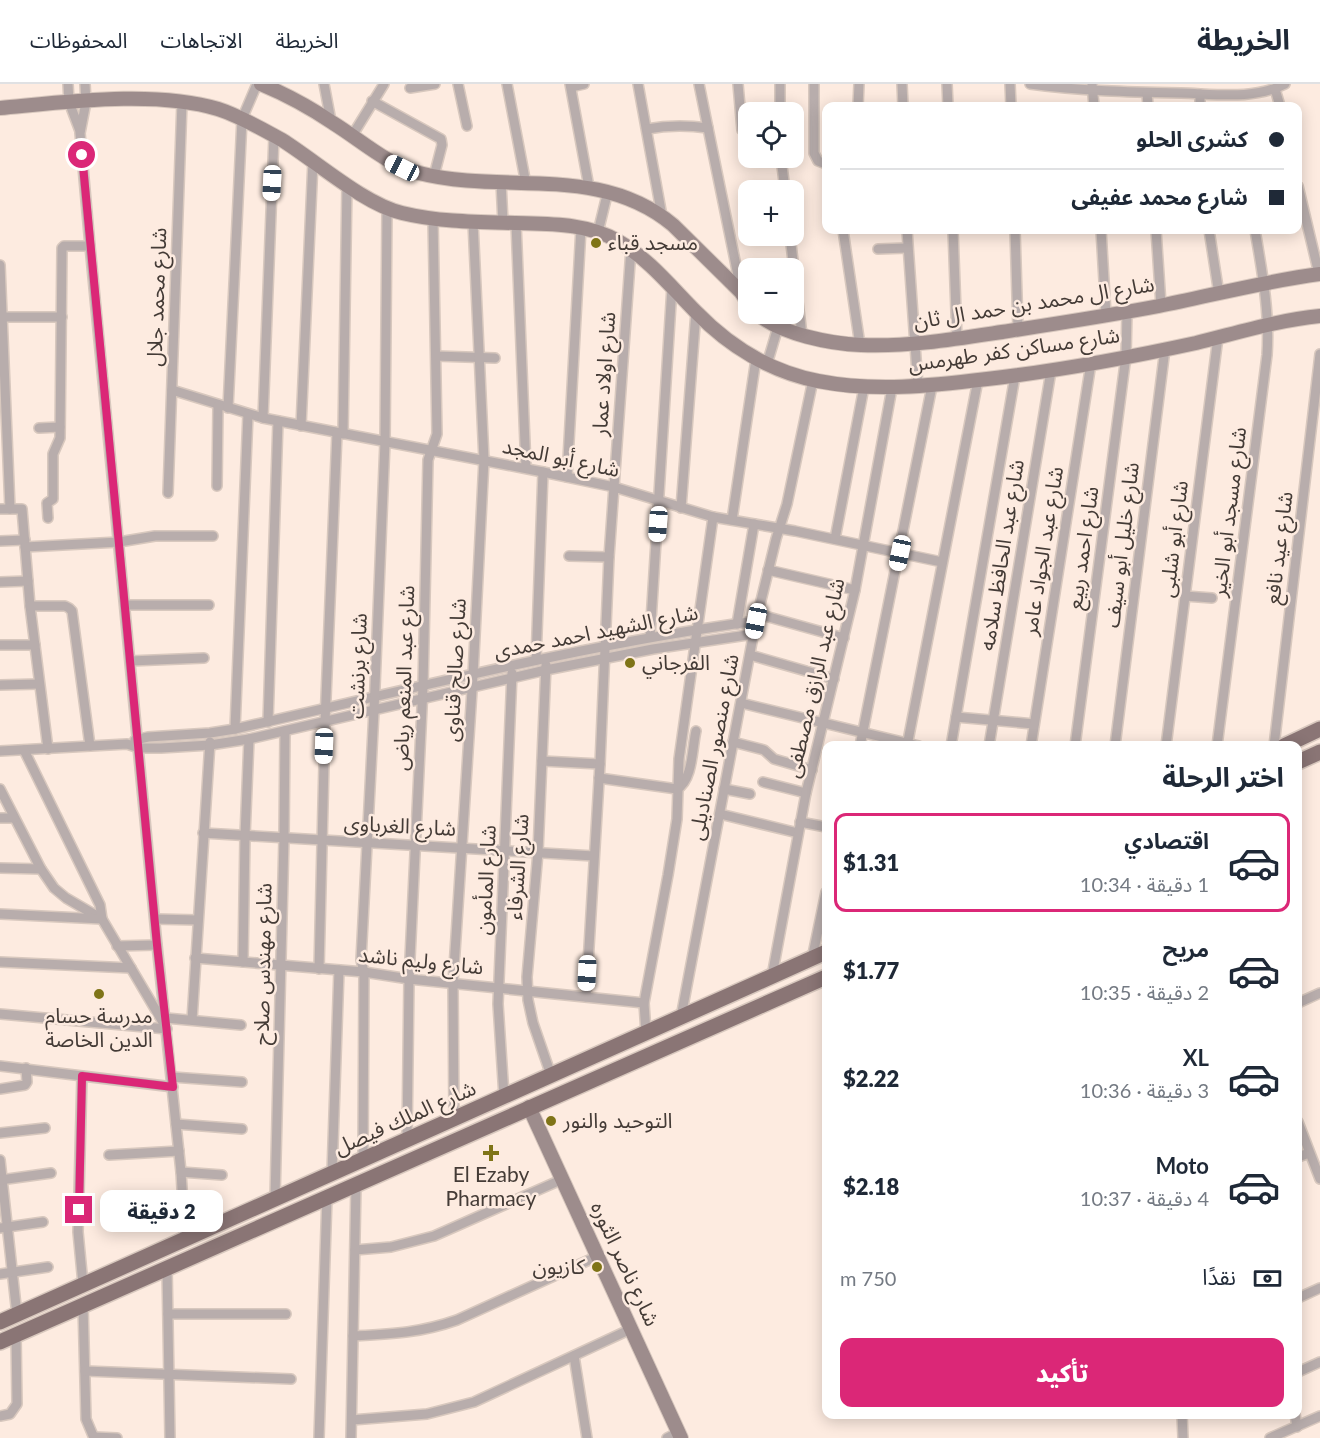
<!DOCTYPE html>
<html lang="ar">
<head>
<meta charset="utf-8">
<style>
  body { margin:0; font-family:Lato,"Noto Sans Arabic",sans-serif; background:#f2f2f3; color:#1f2937; direction:rtl; height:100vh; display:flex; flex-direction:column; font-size:22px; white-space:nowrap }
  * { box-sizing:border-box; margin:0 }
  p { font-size:20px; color:#747a83 }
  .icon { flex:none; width:33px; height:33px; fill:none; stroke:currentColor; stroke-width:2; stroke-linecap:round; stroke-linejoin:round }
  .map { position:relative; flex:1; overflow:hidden; direction:ltr }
  .sheet { position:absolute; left:822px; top:657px; width:480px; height:678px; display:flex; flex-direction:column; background:#fff; border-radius:12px; box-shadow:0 3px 15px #0003; direction:rtl }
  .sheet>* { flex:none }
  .guide { position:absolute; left:822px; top:18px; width:480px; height:132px; border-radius:12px; box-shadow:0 3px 15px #0003; direction:rtl; display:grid; align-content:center; height:132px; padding:0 18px; background:#fff }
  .fabs { position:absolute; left:738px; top:18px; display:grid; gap:12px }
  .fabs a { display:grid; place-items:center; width:66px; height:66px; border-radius:12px; background:#fff; box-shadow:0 3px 15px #0003; font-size:30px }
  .end { position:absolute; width:27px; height:27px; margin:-14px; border:8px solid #db2777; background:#fff; box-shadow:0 0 0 3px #fff }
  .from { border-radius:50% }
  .bubble { position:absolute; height:42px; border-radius:12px; background:#fff; box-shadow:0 3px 15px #0003; font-size:20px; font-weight:800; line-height:42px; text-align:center; direction:rtl }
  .car { position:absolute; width:18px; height:36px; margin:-18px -9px; border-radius:8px; box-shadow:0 0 4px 2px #0007; background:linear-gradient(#fff 24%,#345 0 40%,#fff 0 76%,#345 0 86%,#fff 0) }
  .guide b { display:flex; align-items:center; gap:21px; height:57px; font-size:22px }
  .guide b+b { border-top:2px solid #e0e1e3 }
  .guide i { width:15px; height:15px; background:#1f2937 }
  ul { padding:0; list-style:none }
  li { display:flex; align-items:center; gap:18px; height:99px; margin:0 12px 9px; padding:0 6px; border:3px solid transparent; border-radius:12px }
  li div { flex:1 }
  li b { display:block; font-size:22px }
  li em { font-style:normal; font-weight:800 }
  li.current { border-color:#db2777 }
  li>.icon { width:54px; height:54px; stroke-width:1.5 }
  h2 { padding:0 18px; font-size:27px; line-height:72px }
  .pay { display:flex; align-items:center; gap:15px; height:66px; padding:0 18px; font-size:22px }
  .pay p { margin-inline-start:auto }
  .button { display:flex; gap:12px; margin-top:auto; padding:12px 18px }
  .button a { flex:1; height:69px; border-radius:12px; background:#db2777; color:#fff; font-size:24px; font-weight:800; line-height:69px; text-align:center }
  header { display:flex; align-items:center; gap:36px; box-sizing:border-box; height:84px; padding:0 30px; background:#fff; border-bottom:2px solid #e0e1e3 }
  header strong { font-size:28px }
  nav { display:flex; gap:33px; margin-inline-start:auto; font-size:21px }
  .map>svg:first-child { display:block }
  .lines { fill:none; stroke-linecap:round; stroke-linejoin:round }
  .street-casing { stroke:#d8c8be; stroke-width:12 }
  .secondary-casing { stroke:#d8c8be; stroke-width:16 }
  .primary-casing { stroke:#d8c8be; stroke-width:18 }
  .street { stroke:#b8adac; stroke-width:9 }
  .secondary { stroke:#9d8c8c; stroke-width:14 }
  .primary { stroke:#8a7575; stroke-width:15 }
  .route { stroke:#db2777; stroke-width:8 }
  .poi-dot { fill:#7f7417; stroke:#fdebe0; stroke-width:2 }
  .labels { text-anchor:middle; stroke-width:5; stroke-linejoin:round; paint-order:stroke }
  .poi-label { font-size:21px; fill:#443b36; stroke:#fdebe0; text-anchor:start }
  .street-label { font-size:21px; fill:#443b36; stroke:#fdebe0 }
</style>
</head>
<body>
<header>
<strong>الخريطة</strong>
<nav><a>الخريطة</a><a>الاتجاهات</a><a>المحفوظات</a></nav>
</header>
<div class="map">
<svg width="1320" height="1354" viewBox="0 0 1320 1354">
  <rect width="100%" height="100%" fill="#fdebe0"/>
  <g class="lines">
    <!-- street casing -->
    <g class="street-casing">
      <g id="street">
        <path d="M 68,0 L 69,18 L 80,47"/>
        <path d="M 85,0 L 86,18 L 80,49 L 90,162 L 157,861 L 181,1088 L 185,1154"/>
        <path d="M 324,0 L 331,37"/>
        <path d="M 458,0 L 467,42"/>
        <path d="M 507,0 L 526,100"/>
        <path d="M 570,0 L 589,103"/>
        <path d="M 638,0 L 662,132"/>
        <path d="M 699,0 L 741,206"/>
        <path d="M 738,0 L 742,46"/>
        <path d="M 780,0 L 780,28"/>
        <path d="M 814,0 L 814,69 L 818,77 L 826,80"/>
        <path d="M 902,0 L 903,22"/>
        <path d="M 947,0 L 948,22"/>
        <path d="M 1010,0 L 1011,22"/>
        <path d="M 1030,0 C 1080,7 1131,8 1181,9 C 1216,10 1254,16 1285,0"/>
        <path d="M 1092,0 L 1094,22"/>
        <path d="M 571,3 L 584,0"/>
        <path d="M 410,4 L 435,0"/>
        <path d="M 1275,5 L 1280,22"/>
        <path d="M 1147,9 L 1148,22"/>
        <path d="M 1200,10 L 1200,22"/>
        <path d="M 372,17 L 441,55 L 442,61 L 434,92"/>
        <path d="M 858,22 L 859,0"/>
        <path d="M 647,45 C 668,41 686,41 708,44"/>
        <path d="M 352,52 L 384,0"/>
        <path d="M 781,74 L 785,106"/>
        <path d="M 501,98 L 503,139"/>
        <path d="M 1298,102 L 1319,190"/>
        <path d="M 516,139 L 526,384"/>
        <path d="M 843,146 L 860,261"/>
        <path d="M 907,146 L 918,303"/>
        <path d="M 953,146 L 957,255"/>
        <path d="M 1015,146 L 1018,245"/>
        <path d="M 1101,146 L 1106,231"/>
        <path d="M 1156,146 L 1161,221"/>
        <path d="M 1209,146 L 1219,210"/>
        <path d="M 598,148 L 608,107"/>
        <path d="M 790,152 L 802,251"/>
        <path d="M 878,165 L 907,164"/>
        <path d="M 0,181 L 10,425"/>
        <path d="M 1,233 L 62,233"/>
        <path d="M 436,272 L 495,274"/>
        <path d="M 767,280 L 778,243"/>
        <path d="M 172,306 L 263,334 L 543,388 L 614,403 L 713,433 L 795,447 L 942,478"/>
        <path d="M 228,324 L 242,35 L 257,0"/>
        <path d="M 263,334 L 274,52"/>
        <path d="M 301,342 L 313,77"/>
        <path d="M 39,344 L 60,343"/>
        <path d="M 343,350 L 347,100"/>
        <path d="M 567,393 L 581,144"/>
        <path d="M 217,402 L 218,322"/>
        <path d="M 168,409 L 182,18"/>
        <path d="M 681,424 L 696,228"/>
        <path d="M 0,425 L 22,425 L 30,522 L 48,665"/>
        <path d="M 48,434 L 47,419 L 53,415 L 53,370 L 60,354 L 62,164 L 64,162 L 90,162"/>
        <path d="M 732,436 L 756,275"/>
        <path d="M 835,455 L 864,303"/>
        <path d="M 0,457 L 25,456"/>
        <path d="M 25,463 L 119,458 L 155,452 L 213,452"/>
        <path d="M 569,472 L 609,473"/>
        <path d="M 768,486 L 855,506"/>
        <path d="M 0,498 L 28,497"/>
        <path d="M 1185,512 L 1212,514"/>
        <path d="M 125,521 L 209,521"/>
        <path d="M 30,522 L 65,522 L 69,524 L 72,527 L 90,662"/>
        <path d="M 758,530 L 844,554"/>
        <path d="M 737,540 L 754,440"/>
        <path d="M 650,553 L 672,203"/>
        <path d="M 0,561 L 35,561"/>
        <path d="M 750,571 L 834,595"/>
        <path d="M 536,576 L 543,388"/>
        <path d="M 130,577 L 204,574"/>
        <path d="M 546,581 L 538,768 L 527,893 L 528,916 L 533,939 L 551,991"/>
        <path d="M 0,601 L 39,600"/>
        <path d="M 741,619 L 919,662"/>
        <path d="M 956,633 L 1034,640"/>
        <path d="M 268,638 L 278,337"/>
        <path d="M 235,645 L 248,330"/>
        <path d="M 135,656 L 148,653 L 210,649 L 235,645 C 408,606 580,561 756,537"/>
        <path d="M 733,658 L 764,666 L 774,675 L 812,686"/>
        <path d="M 860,662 L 932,302"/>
        <path d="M 907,662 L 978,296"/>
        <path d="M 951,662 L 1015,292"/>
        <path d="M 989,662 L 1051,287"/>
        <path d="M 1031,662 L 1091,279"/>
        <path d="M 1075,662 L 1126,272 L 1127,228"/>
        <path d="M 1115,662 L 1165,265"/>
        <path d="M 1166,662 L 1218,253"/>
        <path d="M 1217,662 L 1267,271 C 1270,229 1262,187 1255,146"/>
        <path d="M 1274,662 L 1320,270"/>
        <path d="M 0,667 L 127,660 L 139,664 L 161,664 L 210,661 L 249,655 L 546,586 L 653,565 L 754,550"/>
        <path d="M 542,677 L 600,680"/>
        <path d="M 599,694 L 677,705 C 693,696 692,664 696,647"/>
        <path d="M 763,698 L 806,709"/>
        <path d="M 0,705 L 41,785 L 54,804 L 66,814 L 102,835 L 164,940"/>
        <path d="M 724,705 L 750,710"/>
        <path d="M 720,730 L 798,749"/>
        <path d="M 0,734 L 14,734"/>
        <path d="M 800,738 L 826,743"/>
        <path d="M 203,749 L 594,772"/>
        <path d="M 0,784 L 41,785"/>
        <path d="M 0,830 L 102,835 L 100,821 L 24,666"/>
        <path d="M 155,835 L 198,836"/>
        <path d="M 117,862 L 157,861"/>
        <path d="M 195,874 L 364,888 L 409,895 L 644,919"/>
        <path d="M 812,875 L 826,808"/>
        <path d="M 0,878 L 131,884"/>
        <path d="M 243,878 L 245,752 L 249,655"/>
        <path d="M 319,885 L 325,638 L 337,349"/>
        <path d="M 772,892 L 806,709 L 855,506 L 892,304"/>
        <path d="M 586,913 L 600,680 L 609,473 L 631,165"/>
        <path d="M 1298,919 L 1320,909"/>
        <path d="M 0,930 L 167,945"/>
        <path d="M 681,933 L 756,537 L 776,455 L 787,420 L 813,296"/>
        <path d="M 166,934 L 241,941"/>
        <path d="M 192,936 L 210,658"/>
        <path d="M 646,949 L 644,919 L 668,791 L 677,735 L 679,675 L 713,433"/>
        <path d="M 0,982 L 173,1003"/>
        <path d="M 82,992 L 78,1148 L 83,1200"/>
        <path d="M 172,993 L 242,998"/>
        <path d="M 0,1005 L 25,1001 L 27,998 L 26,984"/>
        <path d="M 504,1012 L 498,920 L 512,589"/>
        <path d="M 454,1035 L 453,899 L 473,591 L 484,376 L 473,138"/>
        <path d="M 1298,1038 L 1320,1095"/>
        <path d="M 176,1040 L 242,1045"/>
        <path d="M 0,1049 L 45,1044"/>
        <path d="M 407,1056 L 409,895 L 423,603 L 428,376 L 437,350 L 433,135"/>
        <path d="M 109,1071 L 179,1067"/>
        <path d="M 1298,1073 L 1309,1069"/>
        <path d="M 363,1075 L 364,888 L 361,876 L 374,627 L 385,358 L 387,125"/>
        <path d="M 0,1076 L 17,1231"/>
        <path d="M 181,1088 L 222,1091"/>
        <path d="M 332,1089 L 339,886"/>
        <path d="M 0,1096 L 51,1089"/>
        <path d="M 275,1114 L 284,754 L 285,647"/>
        <path d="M 0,1144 L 43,1138"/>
        <path d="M 355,1166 L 391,1163 L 434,1152 L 563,1095"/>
        <path d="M 167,1184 L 170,1354"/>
        <path d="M 0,1190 L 48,1183"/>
        <path d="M 1298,1214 L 1320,1204"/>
        <path d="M 83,1221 L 86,1335 L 94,1354"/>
        <path d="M 168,1230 L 286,1230"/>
        <path d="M 353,1252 C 392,1250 420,1249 457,1236 L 598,1172"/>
        <path d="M 574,1272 L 587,1354"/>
        <path d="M 85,1287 L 291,1295"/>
        <path d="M 1298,1288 L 1320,1278"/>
        <path d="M 1182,1330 L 1183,1354"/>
        <path d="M 1295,1330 L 1297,1343"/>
        <path d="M 0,1332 L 10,1330 L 17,1320 L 16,1251"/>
        <path d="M 352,1336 L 427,1330 L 474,1318 L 631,1245"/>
        <path d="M 94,1353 L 117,1354"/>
        <path d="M 319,1354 L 327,1113"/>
        <path d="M 351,1354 L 356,1101"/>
        <path d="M 667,1354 L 679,1348"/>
        <path d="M 1270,1354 L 1320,1332"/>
      </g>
    </g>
    <!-- secondary casing -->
    <g class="secondary-casing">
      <g id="secondary">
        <path d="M 261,0 C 285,10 311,24 333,39 C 362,57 386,80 419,89 C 505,111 599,79 673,141 L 741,208 L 748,219"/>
        <path d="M 0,24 C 66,18 155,6 218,25 C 240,32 262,45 282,56 C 317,78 364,120 402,129 C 439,138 477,138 515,139 C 549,140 588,139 618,157 C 649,175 672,204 696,228 C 729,262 771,288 818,297 C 874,308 930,302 987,295 C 1057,287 1127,274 1196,259 C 1237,249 1278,236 1320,232"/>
        <path d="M 758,230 C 780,250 832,260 861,261 C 908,263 956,255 1002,248 C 1054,240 1107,232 1159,222 C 1213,211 1266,197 1320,190"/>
        <path d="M 529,1023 L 681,1354"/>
      </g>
    </g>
    <!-- primary casing -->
    <g class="primary-casing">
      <g id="primary">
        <path d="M 1284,662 L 1320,645"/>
        <path d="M 1298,678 L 1320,668"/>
        <path d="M 0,1238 L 826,868"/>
        <path d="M 0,1258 L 826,893"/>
      </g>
    </g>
    <!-- street -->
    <use href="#street" class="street"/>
    <!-- secondary -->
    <use href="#secondary" class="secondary"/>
    <!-- primary -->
    <use href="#primary" class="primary"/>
  </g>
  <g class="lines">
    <!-- route -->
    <path class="route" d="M 79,1126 L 82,992 L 173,1003 L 157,861 L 82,71"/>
  </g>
  <!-- markers -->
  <g class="poi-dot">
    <circle cx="596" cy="159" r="6"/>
    <circle cx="630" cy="579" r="6"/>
    <circle cx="99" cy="910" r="6"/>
    <circle cx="551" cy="1037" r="6"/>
    <path d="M488 1060h6v6h6v6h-6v6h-6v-6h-6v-6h6z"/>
    <circle cx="597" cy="1183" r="6"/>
  </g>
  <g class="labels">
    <!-- poi labels -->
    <g class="poi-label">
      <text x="608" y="166">مسجد قباء</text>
      <text x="642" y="586">الفرجاني</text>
      <text x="99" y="939" text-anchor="middle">مدرسة حسام<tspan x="99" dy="24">الدين الخاصة</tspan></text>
      <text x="563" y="1044">التوحيد والنور</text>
      <text x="491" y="1098" text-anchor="middle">El Ezaby<tspan x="491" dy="24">Pharmacy</tspan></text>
      <text x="585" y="1190" text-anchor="end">كازيون</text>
    </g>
    <!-- street labels -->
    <g class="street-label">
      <text transform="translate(157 213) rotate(-88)" y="7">شارع محمد جلال</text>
      <text transform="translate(1034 219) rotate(-9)" y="7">شارع ال محمد بن حمد ال ثان</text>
      <text transform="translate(1014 266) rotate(-8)" y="7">شارع مساكن كفر طهرمس</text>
      <text transform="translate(604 290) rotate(-86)" y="7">شارع اولاد عمار</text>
      <text transform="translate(561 374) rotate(12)" y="7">شارع أبو المجد</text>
      <text transform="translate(1229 428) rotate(-83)" y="7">شارع مسجد أبو الخير</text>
      <text transform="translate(1174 455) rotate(-83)" y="7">شارع أبو شلبى</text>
      <text transform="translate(1122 461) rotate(-83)" y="7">شارع خليل أبو سيف</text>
      <text transform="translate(1083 464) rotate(-82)" y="7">شارع احمد ربيع</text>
      <text transform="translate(1279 464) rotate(-83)" y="7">شارع عيد نافع</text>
      <text transform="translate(1043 467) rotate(-81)" y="7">شارع عبد الجواد عامر</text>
      <text transform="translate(1002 471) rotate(-81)" y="7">شارع عبد الحافظ سلامه</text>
      <text transform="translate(596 548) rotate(-11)" y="7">شارع الشهيد احمد حمدى</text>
      <text transform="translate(358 582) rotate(-88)" y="7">شارع برنشت</text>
      <text transform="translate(455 586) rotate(-87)" y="7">شارع صالح قناوى</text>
      <text transform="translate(404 594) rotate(-88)" y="7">شارع عبد المنعم رياض</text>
      <text transform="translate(815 594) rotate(-77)" y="7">شارع عبد الرازق مصطفى</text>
      <text transform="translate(714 663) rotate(-79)" y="7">شارع منصور الصناديلى</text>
      <text transform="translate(400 742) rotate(3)" y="7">شارع الغرباوى</text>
      <text transform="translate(518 783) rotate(-86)" y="7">شارع الشرفاء</text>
      <text transform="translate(486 796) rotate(-87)" y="7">شارع المأمون</text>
      <text transform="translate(421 877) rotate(6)" y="7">شارع وليم ناشد</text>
      <text transform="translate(263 880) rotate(-89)" y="7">شارع مهندس صلاح</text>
      <text transform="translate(405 1034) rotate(-24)" y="7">شارع الملك فيصل</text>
      <text transform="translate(625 1180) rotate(65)" y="7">شارع ناصر الثوره</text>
    </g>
  </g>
</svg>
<div class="fabs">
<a><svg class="icon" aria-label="locate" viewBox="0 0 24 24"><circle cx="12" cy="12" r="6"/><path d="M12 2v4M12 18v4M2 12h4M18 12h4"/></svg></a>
<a>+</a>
<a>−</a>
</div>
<i class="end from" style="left:82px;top:71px"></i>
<i class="end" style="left:79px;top:1126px"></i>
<div class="bubble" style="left:100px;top:1106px;width:123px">2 دقيقة</div>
<i class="car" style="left:402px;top:84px;rotate:296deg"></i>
<i class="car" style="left:272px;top:99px;rotate:183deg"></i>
<i class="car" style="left:658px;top:440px;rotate:184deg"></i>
<i class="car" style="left:900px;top:469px;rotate:192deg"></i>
<i class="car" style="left:756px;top:537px;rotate:191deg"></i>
<i class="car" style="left:324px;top:662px;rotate:182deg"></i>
<i class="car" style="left:587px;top:889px;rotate:183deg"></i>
<div class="guide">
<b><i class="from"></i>كشرى الحلو</b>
<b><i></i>شارع محمد عفيفى</b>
</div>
<section class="sheet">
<h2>اختر الرحلة</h2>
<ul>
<li class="current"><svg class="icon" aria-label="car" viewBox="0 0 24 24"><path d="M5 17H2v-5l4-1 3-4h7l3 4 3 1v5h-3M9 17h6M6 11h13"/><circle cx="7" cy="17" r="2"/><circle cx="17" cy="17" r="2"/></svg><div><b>اقتصادي</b><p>1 دقيقة · 10:34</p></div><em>$1.31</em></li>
<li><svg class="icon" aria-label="car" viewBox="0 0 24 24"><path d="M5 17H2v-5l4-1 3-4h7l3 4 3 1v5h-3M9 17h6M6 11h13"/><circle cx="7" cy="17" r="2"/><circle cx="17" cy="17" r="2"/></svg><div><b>مريح</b><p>2 دقيقة · 10:35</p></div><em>$1.77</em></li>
<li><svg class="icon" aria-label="car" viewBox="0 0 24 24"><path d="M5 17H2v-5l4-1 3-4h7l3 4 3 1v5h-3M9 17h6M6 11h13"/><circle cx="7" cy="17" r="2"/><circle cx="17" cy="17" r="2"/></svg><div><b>XL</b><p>3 دقيقة · 10:36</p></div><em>$2.22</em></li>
<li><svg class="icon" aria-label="car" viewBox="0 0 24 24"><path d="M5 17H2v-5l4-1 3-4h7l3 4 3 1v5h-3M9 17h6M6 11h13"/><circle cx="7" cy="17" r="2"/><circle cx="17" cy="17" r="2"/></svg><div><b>Moto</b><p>4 دقيقة · 10:37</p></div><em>$2.18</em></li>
</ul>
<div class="pay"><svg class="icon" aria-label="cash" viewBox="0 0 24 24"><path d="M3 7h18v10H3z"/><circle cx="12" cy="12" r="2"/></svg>نقدًا<p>750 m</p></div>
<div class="button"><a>تأكيد</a></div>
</section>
</div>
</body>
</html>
